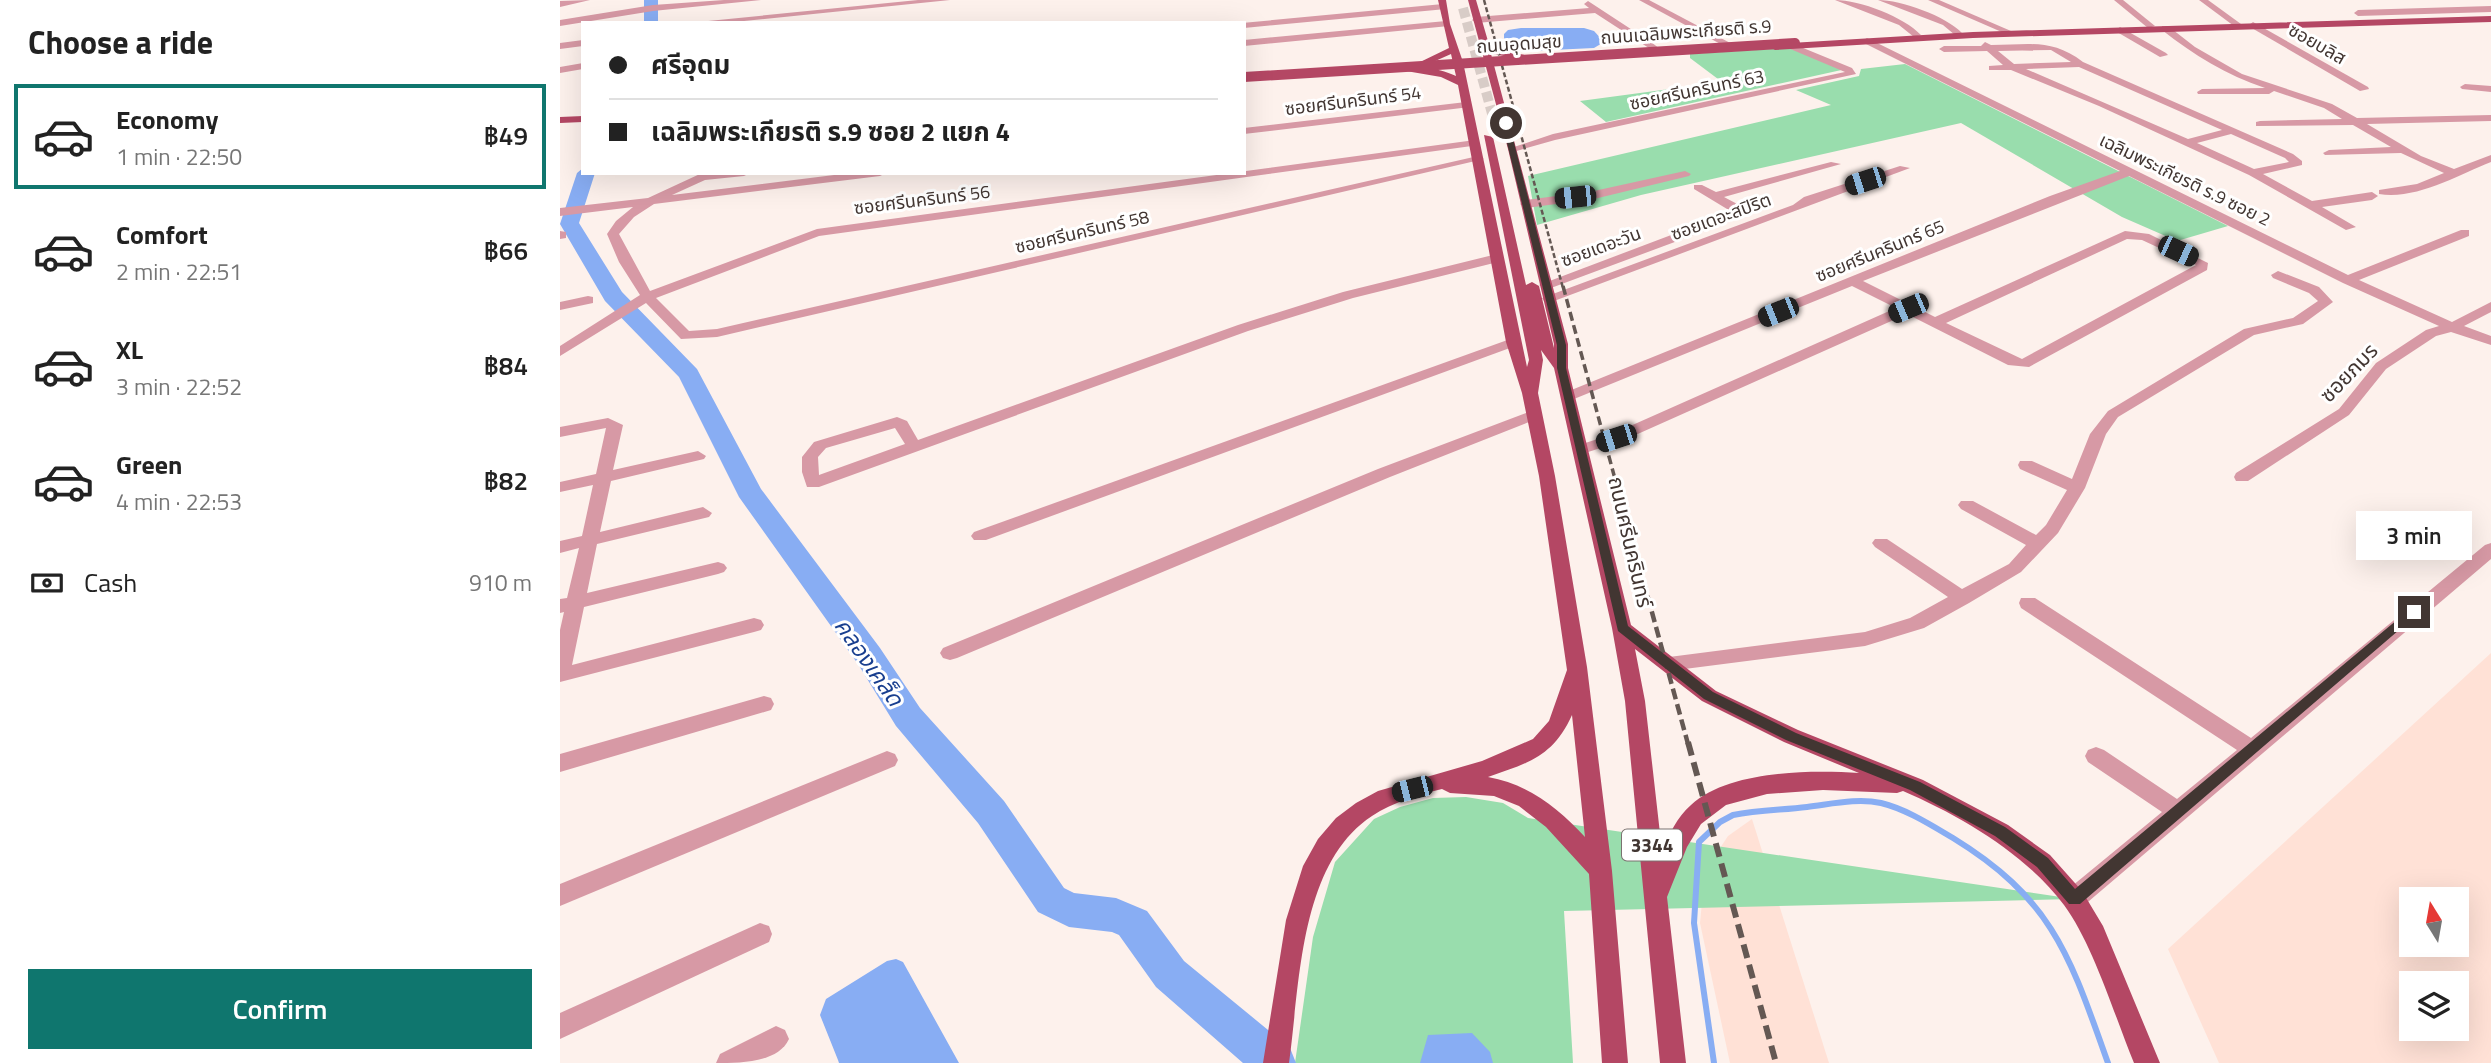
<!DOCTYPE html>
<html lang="en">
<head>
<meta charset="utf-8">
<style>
  body { margin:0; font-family:"Titillium Web","Noto Sans Thai",sans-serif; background:#f6f6f6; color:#222; height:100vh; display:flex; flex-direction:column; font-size:26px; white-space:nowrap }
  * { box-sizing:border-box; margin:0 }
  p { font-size:23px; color:#767676 }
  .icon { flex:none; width:38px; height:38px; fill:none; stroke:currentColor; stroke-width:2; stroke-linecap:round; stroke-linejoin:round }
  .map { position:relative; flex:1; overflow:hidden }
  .details { display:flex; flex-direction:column; background:#fff; width:560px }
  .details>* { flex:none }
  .hud { position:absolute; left:21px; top:21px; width:665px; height:154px; border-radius:0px; box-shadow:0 7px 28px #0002; display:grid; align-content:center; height:154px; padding:0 28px; background:#fff }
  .needle { width:46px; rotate:349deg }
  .controls { position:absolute; left:1839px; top:887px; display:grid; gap:14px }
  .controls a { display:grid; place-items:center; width:70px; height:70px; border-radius:0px; background:#fff; box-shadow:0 7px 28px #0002; font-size:35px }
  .end { position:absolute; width:32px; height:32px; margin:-16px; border:9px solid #423632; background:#fff; box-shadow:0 0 0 4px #fff }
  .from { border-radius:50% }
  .bubble { position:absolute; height:49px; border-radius:0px; background:#fff; box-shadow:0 7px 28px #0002; font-size:23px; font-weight:600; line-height:49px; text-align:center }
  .car { position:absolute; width:21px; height:42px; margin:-21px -10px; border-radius:9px; box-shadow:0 0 5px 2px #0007; background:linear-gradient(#222 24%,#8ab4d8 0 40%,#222 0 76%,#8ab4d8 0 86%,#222 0) }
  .hud b { display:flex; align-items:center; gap:24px; height:66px; font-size:26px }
  .hud b+b { border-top:2px solid #e0e0e0 }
  .hud i { width:18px; height:18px; background:#222 }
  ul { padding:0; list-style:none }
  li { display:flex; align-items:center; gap:21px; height:105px; margin:0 14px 10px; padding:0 14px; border:4px solid transparent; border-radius:0px }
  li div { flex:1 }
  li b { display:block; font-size:26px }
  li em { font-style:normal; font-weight:600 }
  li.current { border-color:#0f766e }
  li>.icon { width:63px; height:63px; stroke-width:1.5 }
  h2 { padding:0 28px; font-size:32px; line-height:84px }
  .pay { display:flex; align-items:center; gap:18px; height:77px; padding:0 28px; font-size:26px }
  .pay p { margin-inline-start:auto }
  .primary-button { display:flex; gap:14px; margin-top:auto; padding:14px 28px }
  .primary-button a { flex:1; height:80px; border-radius:0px; background:#0f766e; color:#fff; font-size:28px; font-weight:600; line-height:80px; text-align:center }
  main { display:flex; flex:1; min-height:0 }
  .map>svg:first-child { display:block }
  .built { fill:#ffe1d6; fill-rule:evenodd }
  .green { fill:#99ddad }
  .water { fill:#88adf3 }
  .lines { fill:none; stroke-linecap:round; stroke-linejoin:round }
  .stream { stroke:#88adf3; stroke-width:6 }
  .river { fill:#88adf3; fill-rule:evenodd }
  .major-tunnel-far1 { stroke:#d8ccc7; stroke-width:10; stroke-dasharray:10 4.5; stroke-linecap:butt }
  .major-tunnel { stroke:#d8ccc7; stroke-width:12; stroke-dasharray:12 6; stroke-linecap:butt }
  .minor { fill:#d799a5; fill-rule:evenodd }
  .major { fill:#b44764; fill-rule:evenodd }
  .rail-far3 { stroke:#645853; stroke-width:2.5; stroke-dasharray:5 2.5; stroke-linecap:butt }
  .rail-far2 { stroke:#645853; stroke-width:3.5; stroke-dasharray:9 4.5; stroke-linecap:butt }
  .rail-far1 { stroke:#645853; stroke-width:4.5; stroke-dasharray:11 5; stroke-linecap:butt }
  .rail { stroke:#645853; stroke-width:6; stroke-dasharray:14 7; stroke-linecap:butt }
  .major-bridge { stroke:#b44764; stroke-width:10 }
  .route { fill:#423632 }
  .labels { text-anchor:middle; stroke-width:6; stroke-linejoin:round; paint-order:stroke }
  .far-street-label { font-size:18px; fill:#423632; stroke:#fff }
  .shield { fill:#fff; stroke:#7b7270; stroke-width:2 }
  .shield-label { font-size:19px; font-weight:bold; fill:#423632 }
  .street-label { font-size:21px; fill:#423632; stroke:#fff }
  .water-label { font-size:23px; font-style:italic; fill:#193f8f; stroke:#fff }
</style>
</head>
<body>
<main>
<section class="details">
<h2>Choose a ride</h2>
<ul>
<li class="current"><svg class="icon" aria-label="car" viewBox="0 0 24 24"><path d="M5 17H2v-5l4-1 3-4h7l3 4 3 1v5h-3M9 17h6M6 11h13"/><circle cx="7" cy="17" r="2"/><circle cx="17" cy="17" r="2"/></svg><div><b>Economy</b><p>1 min · 22:50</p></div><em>฿49</em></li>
<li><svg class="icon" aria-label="car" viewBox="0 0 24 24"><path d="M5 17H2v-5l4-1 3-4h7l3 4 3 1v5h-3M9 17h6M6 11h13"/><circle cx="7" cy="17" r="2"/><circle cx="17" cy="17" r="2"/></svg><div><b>Comfort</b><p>2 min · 22:51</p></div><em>฿66</em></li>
<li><svg class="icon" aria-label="car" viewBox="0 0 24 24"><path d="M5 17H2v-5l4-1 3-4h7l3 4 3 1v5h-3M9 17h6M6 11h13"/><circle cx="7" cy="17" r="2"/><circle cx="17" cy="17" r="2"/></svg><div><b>XL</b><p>3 min · 22:52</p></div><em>฿84</em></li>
<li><svg class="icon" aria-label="car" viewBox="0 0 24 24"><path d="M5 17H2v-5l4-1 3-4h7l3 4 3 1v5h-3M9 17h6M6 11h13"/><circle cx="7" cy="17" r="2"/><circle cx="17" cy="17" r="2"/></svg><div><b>Green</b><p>4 min · 22:53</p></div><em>฿82</em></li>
</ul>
<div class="pay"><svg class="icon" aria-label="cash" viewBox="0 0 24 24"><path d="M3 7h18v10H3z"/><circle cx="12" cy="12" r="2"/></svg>Cash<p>910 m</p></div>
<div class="primary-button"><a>Confirm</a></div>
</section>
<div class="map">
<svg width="1931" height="1063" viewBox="0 0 1931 1063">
  <rect width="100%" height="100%" fill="#fdf1ec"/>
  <!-- built -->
  <g class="built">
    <path d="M 1931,653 L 1931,1063 L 1659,1063 L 1608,949 ZM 1852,900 L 1897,900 L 1897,945 L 1852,945 ZM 1852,984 L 1897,984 L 1897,1029 L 1852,1029 Z"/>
    <path d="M 1192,819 L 1269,1063 L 1170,1063 L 1140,923 L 1145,871 L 1168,836 Z"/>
  </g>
  <!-- green -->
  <g class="green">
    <path d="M 1229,48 L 1286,69 L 1046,122 L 1020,101 L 1162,82 L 1130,58 L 1130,54 Z"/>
    <path d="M 1345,64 L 1668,226 L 1617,241 L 1562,217 L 1401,123 L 1081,195 L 977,225 L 968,176 L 1271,105 L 1236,90 L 1299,76 L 1301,69 Z"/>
    <path d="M 906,797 L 943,803 L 968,818 L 1514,899 L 1004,911 L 1013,1063 L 735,1063 L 753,937 L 775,862 L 814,819 L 840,807 L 873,798 Z"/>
  </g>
  <!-- water -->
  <g class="water">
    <path d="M 961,28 L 1024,28 L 1034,31 L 1044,42 L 1034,48 L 971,51 L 960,49 L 944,39 L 944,34 L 948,30 Z"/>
    <path d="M 336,959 L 343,962 L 399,1063 L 279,1063 L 278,1060 L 260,1015 L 266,999 L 327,961 Z"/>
    <path d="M 912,1033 L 930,1052 L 933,1063 L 860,1063 L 868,1035 Z"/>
  </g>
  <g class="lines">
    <!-- stream -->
    <path class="stream" d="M 1154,1063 L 1134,923 L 1139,842 L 1160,822 L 1173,815 C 1198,810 1223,810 1247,807 C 1272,804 1297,798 1321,803 C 1346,809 1371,825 1393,838 C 1494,900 1510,957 1548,1063"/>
    <!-- river -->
    <g class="river">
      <rect x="84" y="0" width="14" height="23"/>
      <path d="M 23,168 L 23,173 L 35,173 L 19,223 L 62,292 L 137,369 L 201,489 L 320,648 L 360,708 L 444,801 L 504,888 L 514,893 L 556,898 L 587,911 L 624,961 L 730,1048 L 736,1063 L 683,1063 L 596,987 L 559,935 L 552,932 L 509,927 L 478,912 L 418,823 L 336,726 L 298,664 L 179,497 L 119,377 L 45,301 L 0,224 L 17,173 Z"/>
    </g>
    <!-- major-tunnel-far1 -->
    <path class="major-tunnel-far1" d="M 903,8 L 936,128"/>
    <!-- major-tunnel -->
    <path class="major-tunnel" d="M 935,126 L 938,136"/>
    <!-- minor -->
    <g class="minor">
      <path d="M 30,0 L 0,7 L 0,1 Z"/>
      <path d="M 164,0 L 201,0 L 93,11 L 0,26 L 0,20 L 93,5 Z"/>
      <path d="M 358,0 L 390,0 L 164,23 L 128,23 Z"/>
      <path d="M 1079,0 L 1089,0 L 1174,45 L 1166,47 Z"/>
      <path d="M 1275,0 C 1300,0 1344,17 1361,35 L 1354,37 L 1339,25 Z"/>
      <path d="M 1318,0 C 1341,0 1386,16 1402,33 L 1395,35 L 1383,25 Z"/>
      <path d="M 1368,0 L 1379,0 L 1451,31 L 1444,33 Z"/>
      <path d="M 1554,0 L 1563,0 L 1595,26 L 1588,28 Z"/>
      <path d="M 1639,0 L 1648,0 L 1681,24 L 1674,26 Z"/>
      <path d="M 1028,1 L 1083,37 L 1127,33 L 1131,36 L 1091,42 L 1100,49 L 1095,52 L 1035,13 L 916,23 L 912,20 L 916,17 L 1029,8 L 1024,4 Z"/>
      <path d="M 883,4 L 886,9 L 684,28 L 682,23 Z"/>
      <path d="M 1931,6 L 1931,12 L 1798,16 L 1794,13 L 1798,10 Z"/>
      <path d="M 886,21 L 889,22 L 889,26 L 684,46 L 684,40 Z"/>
      <path d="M 1693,22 L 1808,87 L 1809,89 L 1800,91 L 1690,27 L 1689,25 Z"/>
      <path d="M 1602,26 L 1608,26 L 1635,47 L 1682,74 L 1772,104 L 1797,118 L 1931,115 L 1931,121 L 1807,124 L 1861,156 L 1894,169 L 1931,155 L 1931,162 C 1898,175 1857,200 1819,194 L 1819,190 L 1857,184 L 1884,173 L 1841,153 L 1765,155 L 1763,153 L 1769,150 L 1831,147 L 1793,125 L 1696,126 L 1696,122 L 1700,121 L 1782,119 L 1764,108 L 1714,91 L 1709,94 L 1638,94 L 1637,92 L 1642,89 L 1705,88 C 1666,75 1634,55 1602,30 Z"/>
      <path d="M 1560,27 L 1606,53 L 1608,55 L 1600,57 L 1557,32 L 1556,30 Z"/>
      <path d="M 1307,38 L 1788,275 L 1901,230 L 1909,230 L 1909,236 L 1799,280 L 1892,322 L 1931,302 L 1931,312 L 1904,326 L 1931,336 L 1931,345 L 1891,332 L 1876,336 L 1826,369 L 1789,415 L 1688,481 L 1676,481 L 1674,477 L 1676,473 L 1779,409 L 1816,363 L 1866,330 L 1879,326 L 1783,283 L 1569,176 L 1303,281 L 1375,317 L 1565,231 L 1589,234 L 1648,263 L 1647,270 L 1469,367 L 1448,365 L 1347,314 L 1062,441 L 1022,454 L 1016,452 L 1014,449 L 1016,446 L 1050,435 L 1336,308 L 1292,286 L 1014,399 L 1004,399 L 1001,396 L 1004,393 L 1490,196 L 1560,171 L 1304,43 L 1302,41 ZM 1567,239 L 1582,240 L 1636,265 L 1462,359 L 1386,323 Z"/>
      <path d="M 23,40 L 23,46 L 0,49 L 0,43 Z"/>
      <path d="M 1425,42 L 1431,45 C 1469,45 1491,38 1523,62 L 1733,154 L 1742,161 L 1742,165 L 1703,174 L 1752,201 L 1812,192 L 1818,196 L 1812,200 L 1762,207 L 1796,227 L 1786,230 L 1689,175 L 1539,106 L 1451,70 L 1429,70 L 1429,66 L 1443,65 L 1427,51 L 1384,52 L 1379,49 L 1384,46 L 1421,46 ZM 1491,50 L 1511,62 L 1454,64 L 1438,51 ZM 1519,67 L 1662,130 L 1628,139 L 1466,69 ZM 1671,134 L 1725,158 L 1729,162 L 1694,169 L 1637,143 Z"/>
      <path d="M 1231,43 L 1292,68 L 1296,74 L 995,140 L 953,152 L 948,149 L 993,134 L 1285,72 L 1228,48 L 1228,44 Z"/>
      <path d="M 23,63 L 23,69 L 0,73 L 0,67 Z"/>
      <path d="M 1905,84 L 1931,86 L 1931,92 L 1902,89 L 1900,87 Z"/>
      <path d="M 906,102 L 910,103 L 910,107 L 684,134 L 684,128 Z"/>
      <path d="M 915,140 L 919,141 L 919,145 L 259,236 L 96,298 L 129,331 L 157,329 L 918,156 L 924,159 L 157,337 L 121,339 L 86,303 L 0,356 L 0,346 L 80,295 L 59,262 L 47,234 L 56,221 L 73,207 L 0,216 L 0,208 L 88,198 L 142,173 L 190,173 L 184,176 L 145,180 L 112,195 L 290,173 L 326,173 L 320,176 L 94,204 L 74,217 L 59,234 L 90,291 L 257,229 Z"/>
      <path d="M 1271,162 L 1281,164 L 1164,197 L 1181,206 L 1182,217 L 991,288 L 986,289 L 979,285 L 1172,212 L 1134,189 L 1134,185 L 1142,185 L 1156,192 Z"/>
      <path d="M 1340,166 L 1350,168 L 994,301 L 984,301 L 982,298 L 1233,205 L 1244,197 Z"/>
      <path d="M 1125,171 L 1131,174 L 1129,176 L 1034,199 L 966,208 L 960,204 L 966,200 L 1034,191 Z"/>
      <path d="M 0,231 L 6,232 L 6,238 L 0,239 Z"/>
      <path d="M 937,254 L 943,258 L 942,261 L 793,298 L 688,331 L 259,487 L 247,487 L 242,472 L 242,457 L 254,442 L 337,417 L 347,421 L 358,440 L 678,325 L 783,292 ZM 335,428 L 345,444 L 259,475 L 258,457 L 266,448 Z"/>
      <path d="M 1718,271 L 1759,287 L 1773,302 L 1743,324 L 1694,335 L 1558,417 L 1546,434 L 1525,488 L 1498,533 L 1461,572 L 1409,603 L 1364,628 L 1305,646 L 1109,671 L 1102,669 L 1099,664 L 1102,659 L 1109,657 L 1305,632 L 1350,618 L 1388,597 L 1315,547 L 1312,543 L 1315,539 L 1327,539 L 1402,589 L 1449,564 L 1466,545 L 1401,509 L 1398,505 L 1401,501 L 1413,501 L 1476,535 L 1486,525 L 1507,490 L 1460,469 L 1458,465 L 1460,461 L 1472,461 L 1512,479 L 1530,434 L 1548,411 L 1684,329 L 1733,318 L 1758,301 L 1749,293 L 1713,278 L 1711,275 Z"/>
      <path d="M 28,296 L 33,297 L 33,303 L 0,310 L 0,302 Z"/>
      <path d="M 953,338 L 958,339 L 958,345 L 426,540 L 414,540 L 411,536 L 414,532 Z"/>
      <path d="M 974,410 L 982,415 L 979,418 L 830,477 L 397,658 L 390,660 L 383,658 L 380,653 L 383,648 L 818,469 Z"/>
      <path d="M 48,418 L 63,425 L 53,470 L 138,451 L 146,456 L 144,459 L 51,481 L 40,532 L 143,507 L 152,513 L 149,517 L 37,544 L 27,593 L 158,562 L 164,564 L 167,568 L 164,572 L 158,574 L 24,607 L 12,665 L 194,618 L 201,620 L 204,625 L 201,630 L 194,632 L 0,682 L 0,630 L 4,612 L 0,613 L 0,599 L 7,598 L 19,548 L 0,553 L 0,541 L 22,536 L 33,485 L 0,492 L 0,482 L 36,474 L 46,428 L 0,437 L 0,427 Z"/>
      <path d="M 1931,543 L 1931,559 L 1522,907 L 1514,910 L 1506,907 L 1502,899 L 1506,891 L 1602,812 L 1528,762 L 1525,756 L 1528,750 L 1536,747 L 1544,750 L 1617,799 L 1677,750 L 1461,608 L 1459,603 L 1461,598 L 1475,598 L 1691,738 L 1925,545 Z"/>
      <path d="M 204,696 L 211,698 L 214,704 L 211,710 L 0,772 L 0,754 Z"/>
      <path d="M 327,751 L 335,754 L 338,760 L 335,766 L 0,906 L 0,884 Z"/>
      <path d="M 200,923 L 209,926 L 212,934 L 209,942 L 0,1039 L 0,1013 Z"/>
      <path d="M 216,1026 L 225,1030 L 229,1039 C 218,1063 180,1063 156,1063 L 160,1054 Z"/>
    </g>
    <!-- major -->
    <g class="major">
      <path d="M 878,0 L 886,0 L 890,24 L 903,62 L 967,367 L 969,360 L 924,135 L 933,137 L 966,285 L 972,282 L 979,286 L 994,348 L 994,344 L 948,149 L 908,0 L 916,0 L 930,48 L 974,57 L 969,60 L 931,54 L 1008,344 L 1008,368 L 1071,625 L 1156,691 L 1238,730 L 1363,780 L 1448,825 L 1490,855 L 1522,891 L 1543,926 L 1600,1063 L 1574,1063 C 1555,1017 1533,944 1504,905 C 1467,855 1401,816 1343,791 L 1337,793 L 1263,790 L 1207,794 L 1166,805 L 1141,824 L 1127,847 L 1107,897 L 1126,1063 L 1100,1063 L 1065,701 L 1052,628 L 994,368 L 981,350 L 983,360 L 978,393 L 995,476 L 1027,667 L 1052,871 L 1068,1063 L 1042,1063 L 1029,874 L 986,827 L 959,806 L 934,796 L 890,793 L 882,789 C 858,795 833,802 812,816 C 739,864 740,985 729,1063 L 703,1063 L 726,920 L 743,866 L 758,839 L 776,818 L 796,803 L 818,791 L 922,761 L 973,739 L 989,721 L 1007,670 L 979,476 L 962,393 L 946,342 L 898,85 L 881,77 L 846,71 C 859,64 883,70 896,76 L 891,54 L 864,66 L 856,64 L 889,48 ZM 1075,649 L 1142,701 L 1224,742 L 1299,773 C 1250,770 1169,770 1131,805 C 1117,817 1109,835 1102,851 L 1085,701 ZM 1012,715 L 1025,837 C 998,808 968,784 928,777 C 968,763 993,757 1012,715 Z"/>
      <path d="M 1931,16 L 1931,22 L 1413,38 L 1215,50 L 1210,47 L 1215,44 L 1413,32 Z"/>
      <path d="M 23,116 L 23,122 L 0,123 L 0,117 Z"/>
    </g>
    <!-- rail-far3 -->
    <path class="rail-far3" d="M 924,0 L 1003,288"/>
    <!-- rail-far2 -->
    <path class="rail-far2" d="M 1003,286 L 1058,490"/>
    <!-- rail-far1 -->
    <path class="rail-far1" d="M 1058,488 L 1128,744"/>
    <!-- rail -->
    <path class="rail" d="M 1128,742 L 1216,1063"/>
    <!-- major-bridge -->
    <path class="major-bridge" d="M 684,77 L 1235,43"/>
  </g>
  <!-- route -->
  <path class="route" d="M 946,121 L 949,123 L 1006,345 L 1006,368 L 1068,626 L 1153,692 L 1236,733 L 1360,782 L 1445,827 L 1488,858 L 1515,889 L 1850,609 L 1854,608 L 1860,612 L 1520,904 L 1509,904 L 1477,867 L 1435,836 L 1350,790 L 1226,740 L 1144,699 L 1058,631 L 997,368 L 997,345 L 942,123 Z"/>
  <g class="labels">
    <!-- far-street labels -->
    <g class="far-street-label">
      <text transform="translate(1126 32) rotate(-4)" y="6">ถนนเฉลิมพระเกียรติ ร.9</text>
      <text transform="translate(959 44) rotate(-4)" y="6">ถนนอุดมสุข</text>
      <text transform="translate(1757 44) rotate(30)" y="6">ซอยบลิส</text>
      <text transform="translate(1137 90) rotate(-12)" y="6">ซอยศรีนครินทร์ 63</text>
      <text transform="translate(793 101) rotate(-7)" y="6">ซอยศรีนครินทร์ 54</text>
      <text transform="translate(1625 180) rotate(26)" y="6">เฉลิมพระเกียรติ ร.9 ซอย 2</text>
      <text transform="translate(362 200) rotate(-7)" y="6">ซอยศรีนครินทร์ 56</text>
      <text transform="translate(1161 217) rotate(-20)" y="6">ซอยเดอะสปิริต</text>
      <text transform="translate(522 232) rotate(-13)" y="6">ซอยศรีนครินทร์ 58</text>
      <text transform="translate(1041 247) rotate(-20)" y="6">ซอยเดอะวัน</text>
      <text transform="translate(1320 251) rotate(-22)" y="6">ซอยศรีนครินทร์ 65</text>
    </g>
    <!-- shield labels -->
    <rect class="shield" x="1062" y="829.5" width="60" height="31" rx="5"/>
    <g class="shield-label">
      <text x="1092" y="852">3344</text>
    </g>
    <!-- street labels -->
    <g class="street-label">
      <text transform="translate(1789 373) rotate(-46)" y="7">ซอยภมร</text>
      <text transform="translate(1070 542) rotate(77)" y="7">ถนนศรีนครินทร์</text>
    </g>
    <!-- water labels -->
    <g class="water-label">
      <text transform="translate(309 662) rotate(55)" y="8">คลองเคล็ด</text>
    </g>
  </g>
</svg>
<div class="controls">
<a><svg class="needle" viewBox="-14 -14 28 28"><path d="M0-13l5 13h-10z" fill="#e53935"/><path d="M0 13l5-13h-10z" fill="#767676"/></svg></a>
<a><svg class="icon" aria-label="layers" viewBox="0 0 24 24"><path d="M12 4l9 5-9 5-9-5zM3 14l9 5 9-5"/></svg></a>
</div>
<i class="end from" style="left:946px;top:123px"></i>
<i class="end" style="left:1854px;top:612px"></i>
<div class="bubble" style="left:1796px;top:511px;width:116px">3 min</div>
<i class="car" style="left:1305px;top:181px;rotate:252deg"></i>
<i class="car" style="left:1015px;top:197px;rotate:264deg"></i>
<i class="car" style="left:1618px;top:251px;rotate:115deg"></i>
<i class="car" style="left:1348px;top:308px;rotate:247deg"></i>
<i class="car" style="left:1218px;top:312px;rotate:248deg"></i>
<i class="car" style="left:1056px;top:438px;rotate:252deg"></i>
<i class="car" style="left:852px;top:789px;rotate:256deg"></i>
<div class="hud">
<b><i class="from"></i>ศรีอุดม</b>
<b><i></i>เฉลิมพระเกียรติ ร.9 ซอย 2 แยก 4</b>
</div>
</div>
</main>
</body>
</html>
